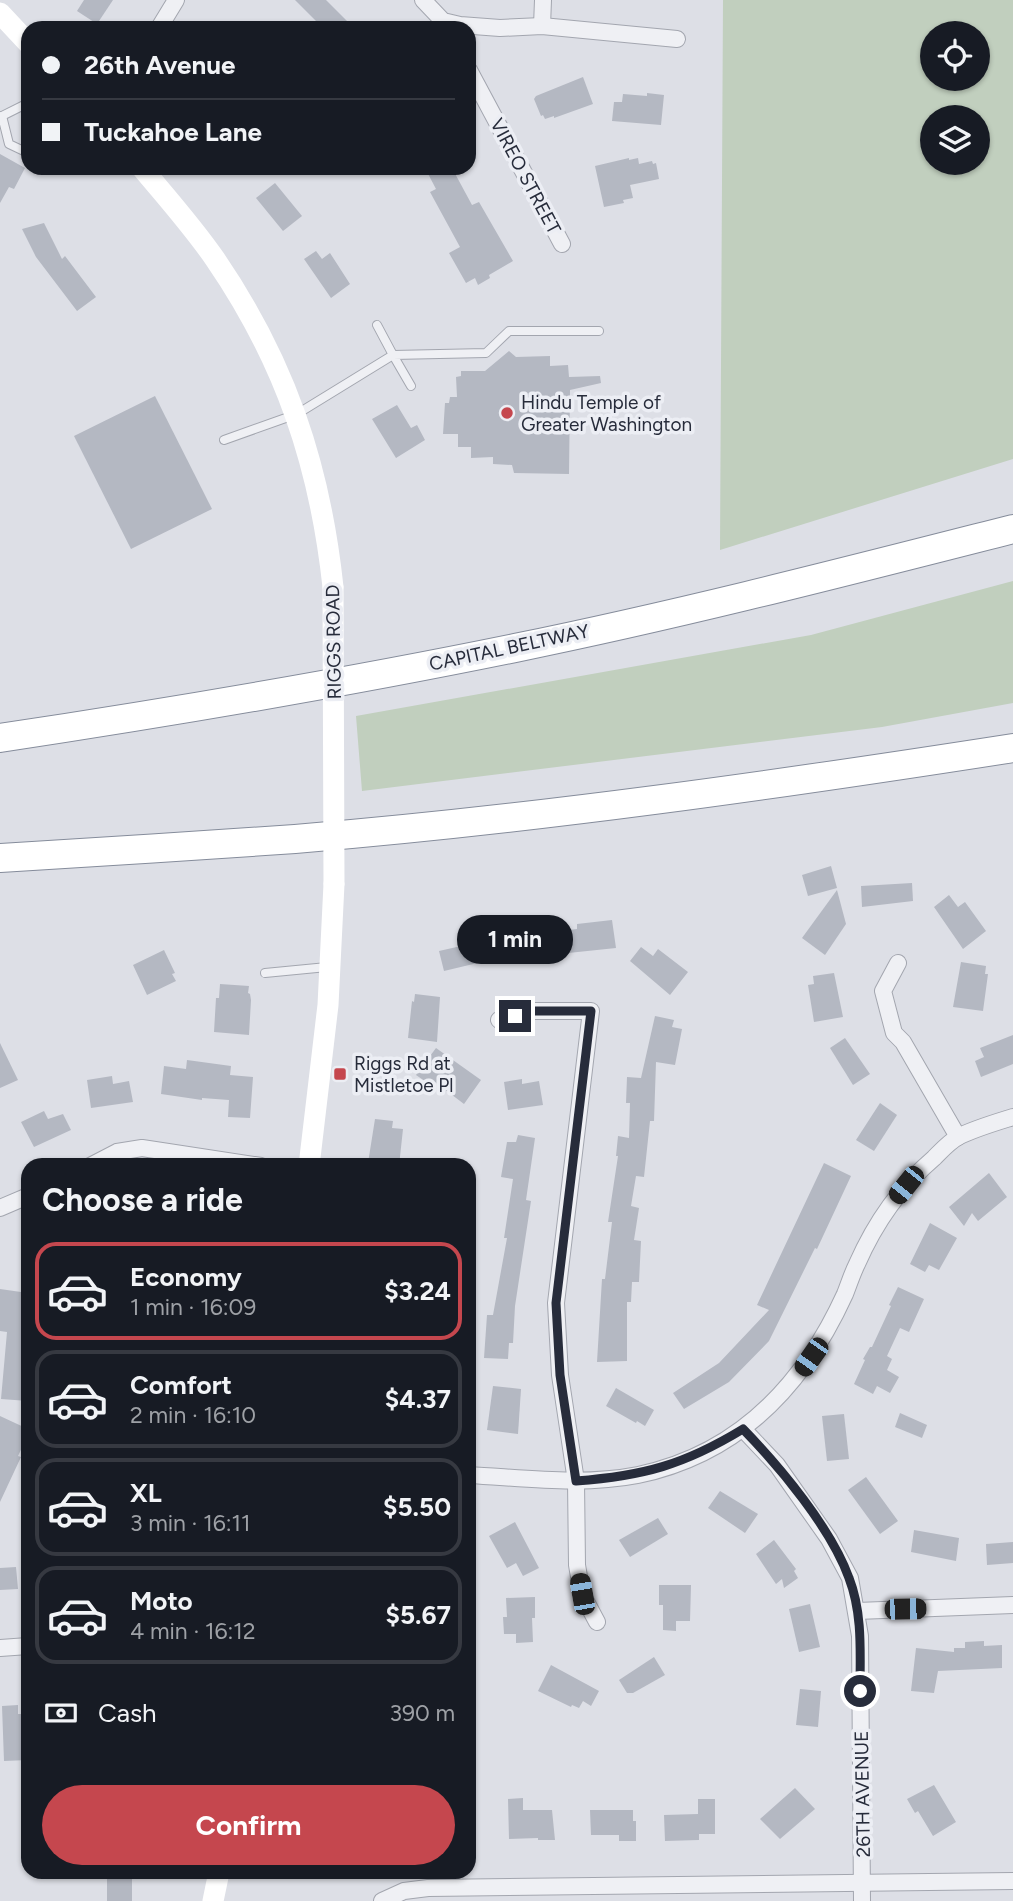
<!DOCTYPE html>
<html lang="en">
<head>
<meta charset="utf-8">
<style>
  body { margin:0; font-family:Figtree,sans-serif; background:#20242c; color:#f1f3f6; height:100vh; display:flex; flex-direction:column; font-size:26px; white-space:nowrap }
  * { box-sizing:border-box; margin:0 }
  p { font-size:23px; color:#9ea1a6 }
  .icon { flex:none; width:38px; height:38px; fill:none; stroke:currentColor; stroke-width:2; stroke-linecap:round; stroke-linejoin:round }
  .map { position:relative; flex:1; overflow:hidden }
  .sheet { position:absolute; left:21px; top:1158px; width:455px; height:721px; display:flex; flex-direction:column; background:#171b24; border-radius:21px; box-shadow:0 2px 5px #0004 }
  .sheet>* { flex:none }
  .hud { position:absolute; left:21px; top:21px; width:455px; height:154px; border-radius:21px; box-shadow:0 2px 5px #0004; display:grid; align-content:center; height:154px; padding:0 21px; background:#171b24 }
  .tools { position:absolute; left:920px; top:21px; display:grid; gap:14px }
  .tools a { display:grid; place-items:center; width:70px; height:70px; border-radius:50%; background:#171b24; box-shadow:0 2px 5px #0004; font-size:35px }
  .end { position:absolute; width:32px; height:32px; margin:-16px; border:9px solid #272c3b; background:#fff; box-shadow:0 0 0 4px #fff }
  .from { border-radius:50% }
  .bubble { position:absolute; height:49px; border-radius:24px; background:#171b24; box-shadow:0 2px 5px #0004; font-size:23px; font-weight:700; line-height:49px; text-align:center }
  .car { position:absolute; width:21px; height:42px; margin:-21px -10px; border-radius:9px; box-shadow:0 0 5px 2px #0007; background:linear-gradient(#222 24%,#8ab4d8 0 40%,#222 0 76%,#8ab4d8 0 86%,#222 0) }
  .hud b { display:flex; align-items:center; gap:24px; height:66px; font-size:26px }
  .hud b+b { border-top:2px solid #363941 }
  .hud i { width:18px; height:18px; background:#f1f3f6 }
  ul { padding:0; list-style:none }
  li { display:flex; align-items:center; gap:21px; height:98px; margin:0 14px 10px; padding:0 7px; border:4px solid #363941; border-radius:21px }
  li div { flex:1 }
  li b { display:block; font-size:26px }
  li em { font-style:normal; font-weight:700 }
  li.selected { border-color:#c5474e }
  li>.icon { width:63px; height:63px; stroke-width:1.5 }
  h2 { padding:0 21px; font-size:32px; line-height:84px }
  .pay { display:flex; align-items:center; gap:18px; height:77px; padding:0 21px; font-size:26px }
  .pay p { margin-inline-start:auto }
  .action { display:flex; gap:14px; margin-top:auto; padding:14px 21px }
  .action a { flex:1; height:80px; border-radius:42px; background:#c5474e; color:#fff; font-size:28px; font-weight:700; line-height:80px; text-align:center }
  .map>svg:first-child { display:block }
  .green { fill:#c1cfbe; fill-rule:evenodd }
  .building { fill:#b4b8c2 }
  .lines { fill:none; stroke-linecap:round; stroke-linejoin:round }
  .service-casing { stroke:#a3a6af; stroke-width:10 }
  .minor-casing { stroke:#a3a6af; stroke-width:18 }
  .motorway-casing { stroke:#858c9b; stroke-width:30 }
  .service { stroke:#eff0f4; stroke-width:8 }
  .minor { stroke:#eff0f4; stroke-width:16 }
  .secondary { stroke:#fff; stroke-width:21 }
  .motorway { stroke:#fff; stroke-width:28 }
  .secondary-bridge { stroke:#fff; stroke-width:21 }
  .route { stroke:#272c3b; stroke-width:9 }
  .poi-dot { fill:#c5474e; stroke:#eceef4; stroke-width:2.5 }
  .labels { text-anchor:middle; stroke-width:7; stroke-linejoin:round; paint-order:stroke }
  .street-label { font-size:19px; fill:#272c3b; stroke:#eceef4 }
  .poi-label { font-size:19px; fill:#272c3b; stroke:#eceef4; text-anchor:start }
</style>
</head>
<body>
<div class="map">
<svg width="1013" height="1901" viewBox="0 0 1013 1901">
  <rect width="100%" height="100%" fill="#dddfe6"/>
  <!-- green -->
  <g class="green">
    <path d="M 723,0 L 1013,0 L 1013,459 L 720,550 ZM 933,33 L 978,33 L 978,79 L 933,79 ZM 933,117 L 978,117 L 978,163 L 933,163 Z"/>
    <path d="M 1013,581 L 1013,703 L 882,727 L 362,791 L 356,716 L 811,635 Z"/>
  </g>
  <!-- building -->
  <g class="building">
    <path d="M 84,0 L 113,0 L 97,24 L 77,11 Z"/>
    <path d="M 295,0 L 326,0 L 354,28 L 323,28 Z"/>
    <path d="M 583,77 L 593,104 L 554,118 L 554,116 L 545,119 L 543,115 L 541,116 L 534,99 L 536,96 Z"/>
    <path d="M 647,93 L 664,95 L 661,125 L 612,121 L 614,102 L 622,102 L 623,94 L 647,96 Z"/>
    <path d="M 0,154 L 25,168 L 14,189 L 9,187 L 0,203 Z"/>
    <path d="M 629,158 L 629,160 L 638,158 L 639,164 L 652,161 L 653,164 L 656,163 L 659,179 L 630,185 L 633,198 L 623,200 L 624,203 L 604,207 L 595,166 Z"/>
    <path d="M 425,168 L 452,168 L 472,205 L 479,202 L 513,261 L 489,275 L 490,278 L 478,285 L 475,278 L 466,283 L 449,253 L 460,247 L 430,192 L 436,189 Z"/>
    <path d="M 275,183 L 302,216 L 283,231 L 256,198 Z"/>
    <path d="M 44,223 L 62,259 L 65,256 L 96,297 L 77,311 L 36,257 L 22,229 Z"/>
    <path d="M 316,251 L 322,259 L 330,253 L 350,284 L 331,298 L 304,259 Z"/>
    <path d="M 509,351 L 516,357 L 550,356 L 550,366 L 568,365 L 569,377 L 600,376 L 601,383 L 570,390 L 569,474 L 514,473 L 512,465 L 493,464 L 493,457 L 471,458 L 471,447 L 458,447 L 458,434 L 443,434 L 445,403 L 449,403 L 450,397 L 457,397 L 456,377 L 461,376 L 461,371 L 485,371 Z"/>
    <path d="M 155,396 L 212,509 L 131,549 L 74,436 Z"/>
    <path d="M 397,405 L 411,428 L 417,425 L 425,440 L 396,458 L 372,419 Z"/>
    <path d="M 831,866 L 837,888 L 808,896 L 802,875 Z"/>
    <path d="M 912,883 L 913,901 L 862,907 L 861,886 Z"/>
    <path d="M 837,890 L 846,924 L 825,955 L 802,938 Z"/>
    <path d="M 949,895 L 958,907 L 965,902 L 986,931 L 963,949 L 934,907 Z"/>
    <path d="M 503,918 L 505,932 L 518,930 L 519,939 L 569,934 L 569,930 L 577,929 L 577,924 L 612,920 L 616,948 L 511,959 L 511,955 L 444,971 L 439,951 L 470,944 L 466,926 Z"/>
    <path d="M 641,947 L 653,956 L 658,949 L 688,972 L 670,995 L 630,961 Z"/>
    <path d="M 164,950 L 175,973 L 172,974 L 176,981 L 147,995 L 133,965 Z"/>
    <path d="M 961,962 L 986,966 L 985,974 L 988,974 L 983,1011 L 953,1007 Z"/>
    <path d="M 834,973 L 843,1017 L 814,1022 L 808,985 L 814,984 L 813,976 Z"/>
    <path d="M 220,984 L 249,986 L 248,993 L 250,994 L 251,1000 L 249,1035 L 214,1032 L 216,998 L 219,998 Z"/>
    <path d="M 415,994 L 440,997 L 437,1042 L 408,1038 L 412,1001 L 414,1002 Z"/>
    <path d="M 655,1016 L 674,1020 L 672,1027 L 682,1029 L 675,1065 L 656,1062 L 654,1121 L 650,1121 L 644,1177 L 636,1176 L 631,1206 L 639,1208 L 634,1240 L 641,1241 L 639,1282 L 632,1282 L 631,1302 L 627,1302 L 627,1361 L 597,1362 L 602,1279 L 605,1279 L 612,1222 L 608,1222 L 618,1156 L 616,1156 L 618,1136 L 629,1138 L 630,1103 L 626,1103 L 627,1077 L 641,1078 Z"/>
    <path d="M 1013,1035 L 1013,1064 L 981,1077 L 975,1061 L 984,1057 L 980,1048 Z"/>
    <path d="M 845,1038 L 870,1074 L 853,1085 L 830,1048 Z"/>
    <path d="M 0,1043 L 18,1080 L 0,1088 Z"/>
    <path d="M 436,1048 L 481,1080 L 464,1104 L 435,1082 L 432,1086 L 416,1075 Z"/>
    <path d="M 187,1060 L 231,1066 L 230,1075 L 253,1077 L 250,1118 L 228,1117 L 229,1100 L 202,1098 L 202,1100 L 161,1094 L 164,1066 L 186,1069 Z"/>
    <path d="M 112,1076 L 113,1084 L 129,1081 L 133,1102 L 91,1108 L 87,1080 Z"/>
    <path d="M 522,1079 L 522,1084 L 539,1081 L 543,1105 L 508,1110 L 504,1082 Z"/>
    <path d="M 880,1103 L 897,1115 L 874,1151 L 856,1140 Z"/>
    <path d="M 44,1111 L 48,1119 L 63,1114 L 71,1130 L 34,1147 L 21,1122 Z"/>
    <path d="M 375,1119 L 393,1121 L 392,1128 L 403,1129 L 399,1166 L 368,1163 Z"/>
    <path d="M 518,1135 L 535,1138 L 526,1200 L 531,1201 L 515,1306 L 513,1343 L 509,1343 L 508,1359 L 484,1358 L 487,1315 L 493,1315 L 507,1238 L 504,1238 L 513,1179 L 501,1177 L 507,1142 L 516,1142 Z"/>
    <path d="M 824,1163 L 851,1176 L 817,1249 L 815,1248 L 769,1341 L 729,1382 L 684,1409 L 673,1393 L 719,1363 L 769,1310 L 757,1305 Z"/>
    <path d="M 989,1173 L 1007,1197 L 978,1221 L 972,1213 L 964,1226 L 949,1207 Z"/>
    <path d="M 930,1223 L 957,1238 L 939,1270 L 929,1265 L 925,1272 L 910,1264 Z"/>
    <path d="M 898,1287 L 924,1299 L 909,1332 L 900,1328 L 887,1356 L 892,1359 L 887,1370 L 899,1377 L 890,1393 L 877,1386 L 873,1394 L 854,1384 L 865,1360 L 863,1359 L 870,1347 L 872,1347 L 891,1306 L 889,1305 Z"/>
    <path d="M 0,1289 L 28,1293 L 28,1319 L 23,1354 L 28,1354 L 28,1401 L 1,1399 L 7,1332 L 0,1331 Z"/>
    <path d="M 493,1386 L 521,1389 L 518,1434 L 487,1430 Z"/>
    <path d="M 616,1388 L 654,1410 L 645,1426 L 637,1421 L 636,1423 L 606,1406 Z"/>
    <path d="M 900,1413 L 927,1425 L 922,1438 L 895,1427 Z"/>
    <path d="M 844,1414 L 849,1459 L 827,1461 L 822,1416 Z"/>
    <path d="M 0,1416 L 28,1429 L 28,1435 L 18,1456 L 21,1457 L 0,1502 Z"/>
    <path d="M 866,1477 L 898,1521 L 880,1534 L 848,1490 Z"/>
    <path d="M 720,1491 L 758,1514 L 745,1533 L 708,1508 Z"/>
    <path d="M 658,1518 L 668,1534 L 630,1557 L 619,1540 Z"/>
    <path d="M 515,1522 L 539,1568 L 523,1576 L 516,1563 L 507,1568 L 489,1536 Z"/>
    <path d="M 914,1530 L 959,1538 L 956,1561 L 911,1552 Z"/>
    <path d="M 774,1540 L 796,1569 L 794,1571 L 798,1578 L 784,1588 L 782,1579 L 776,1584 L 756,1554 Z"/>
    <path d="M 1013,1542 L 1013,1563 L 987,1565 L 986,1544 Z"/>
    <path d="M 16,1567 L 18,1589 L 0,1590 L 0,1568 Z"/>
    <path d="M 659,1585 L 691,1585 L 690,1621 L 676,1621 L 676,1631 L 663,1630 L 663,1605 L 659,1605 Z"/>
    <path d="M 535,1597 L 535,1618 L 532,1618 L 533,1642 L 516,1643 L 516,1634 L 504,1634 L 503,1617 L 507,1617 L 506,1598 Z"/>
    <path d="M 810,1604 L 820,1647 L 799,1652 L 789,1609 Z"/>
    <path d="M 984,1641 L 984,1646 L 1002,1645 L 1002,1668 L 938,1671 L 934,1693 L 911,1691 L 916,1648 L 954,1652 L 954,1648 L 965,1648 L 965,1642 Z"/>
    <path d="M 654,1657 L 665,1675 L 633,1693 L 627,1693 L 619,1680 Z"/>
    <path d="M 551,1665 L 599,1691 L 591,1706 L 583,1701 L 579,1708 L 572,1705 L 571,1707 L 538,1691 Z"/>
    <path d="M 800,1689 L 821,1691 L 818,1727 L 796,1725 Z"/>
    <path d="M 18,1705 L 18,1714 L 28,1714 L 28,1760 L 4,1761 L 2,1706 Z"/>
    <path d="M 934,1785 L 956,1822 L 933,1836 L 918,1811 L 915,1813 L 907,1799 Z"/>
    <path d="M 795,1788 L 815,1809 L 780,1839 L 760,1819 Z"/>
    <path d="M 523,1798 L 523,1810 L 552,1810 L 555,1840 L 538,1840 L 538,1838 L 509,1839 L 508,1799 Z"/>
    <path d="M 698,1799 L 715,1799 L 715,1834 L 699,1834 L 699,1840 L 665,1841 L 664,1815 L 698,1814 Z"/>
    <path d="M 590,1810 L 633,1810 L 633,1821 L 636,1821 L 636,1841 L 619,1841 L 619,1835 L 591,1835 Z"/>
    <rect x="107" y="1872" width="25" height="29"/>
  </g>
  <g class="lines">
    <!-- service casing -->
    <g class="service-casing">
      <g id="service">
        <path d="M 2,116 L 9,144 L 28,153"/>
        <path d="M 0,117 L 28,103"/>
        <path d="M 411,386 L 393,355 L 486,353 L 509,331 L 599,331"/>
        <path d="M 224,440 L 297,414 L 393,355 L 377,325"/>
        <path d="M 265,973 L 327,967"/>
      </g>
    </g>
    <!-- minor casing -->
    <g class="minor-casing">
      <g id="minor">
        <path d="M 423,0 L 443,21 L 460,25 L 500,28 L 542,26 L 677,39"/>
        <path d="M 542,26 L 543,0"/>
        <path d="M 159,28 L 176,0"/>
        <path d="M 469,70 L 562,244"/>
        <path d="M 898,963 L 883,991 L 894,1033 L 903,1042 L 958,1137"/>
        <path d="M 499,1020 L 532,1011 L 591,1011 L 556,1303 L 560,1375 L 576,1481 L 577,1565 L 582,1594 L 597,1622"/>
        <path d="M 90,1166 L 117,1152 L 142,1148 L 261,1166"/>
        <path d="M 0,1208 L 28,1196"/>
        <path d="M 743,1429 L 777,1465 L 829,1539 L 850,1578 L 860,1636 L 862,1901"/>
        <path d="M 469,1475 C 525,1478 582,1486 638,1475 C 739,1454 804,1384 845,1294 C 849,1284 852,1274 857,1264 C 875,1223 900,1187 934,1158 C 941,1151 949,1142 958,1137 C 973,1129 997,1122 1013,1117"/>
        <path d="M 857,1611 L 1013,1605"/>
        <path d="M 0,1648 L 28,1646"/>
        <path d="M 382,1901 L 404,1891 L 428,1888 L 1013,1881"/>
      </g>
    </g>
    <!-- motorway casing -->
    <g class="motorway-casing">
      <g id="motorway">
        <path d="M 0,738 C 172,712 344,683 515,648 C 682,614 848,571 1013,529"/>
        <path d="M 0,858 C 98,852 197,846 295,839 C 536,819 775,785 1013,748"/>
      </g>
    </g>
    <!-- service -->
    <use href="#service" class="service"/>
    <!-- minor -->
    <use href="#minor" class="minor"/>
    <!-- secondary -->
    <g class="secondary">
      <path d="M 0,13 L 28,43"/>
      <path d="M 142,168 C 167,198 193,227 215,259 C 285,361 320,465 333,587"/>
      <path d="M 309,1166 L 328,1005 L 334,884"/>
      <path d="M 213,1901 L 219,1872"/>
    </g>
    <!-- motorway -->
    <use href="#motorway" class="motorway"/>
    <!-- secondary-bridge -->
    <path class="secondary-bridge" d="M 333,587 L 334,884"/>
  </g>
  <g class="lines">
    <!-- route -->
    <path class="route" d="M 515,1016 L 532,1011 L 591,1011 L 556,1303 L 560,1375 L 576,1481 C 643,1476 684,1465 743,1429 C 780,1467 831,1528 849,1578 C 863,1614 860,1654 860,1691"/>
  </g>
  <!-- markers -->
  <g class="poi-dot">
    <circle cx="507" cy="413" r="7"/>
    <rect x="333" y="1067" width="14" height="14" rx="3.5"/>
  </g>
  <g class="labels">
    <!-- street labels -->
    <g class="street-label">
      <text transform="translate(526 176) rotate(62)" y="7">VIREO STREET</text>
      <text transform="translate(333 642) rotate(-91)" y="7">RIGGS ROAD</text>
      <text transform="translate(509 647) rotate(-12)" y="7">CAPITAL BELTWAY</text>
      <text transform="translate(862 1794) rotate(-91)" y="7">26TH AVENUE</text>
    </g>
    <!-- poi labels -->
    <g class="poi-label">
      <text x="521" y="409">Hindu Temple of<tspan x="521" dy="22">Greater Washington</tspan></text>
      <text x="354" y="1070">Riggs Rd at<tspan x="354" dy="22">Mistletoe Pl</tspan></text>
    </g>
  </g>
</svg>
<div class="tools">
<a><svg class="icon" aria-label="locate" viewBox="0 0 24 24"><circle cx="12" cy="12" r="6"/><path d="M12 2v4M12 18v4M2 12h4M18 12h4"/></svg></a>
<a><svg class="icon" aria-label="layers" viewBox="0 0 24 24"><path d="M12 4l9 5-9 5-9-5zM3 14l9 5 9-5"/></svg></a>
</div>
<i class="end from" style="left:860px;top:1691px"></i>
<i class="end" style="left:515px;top:1016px"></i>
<div class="bubble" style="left:457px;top:915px;width:116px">1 min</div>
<i class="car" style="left:906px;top:1185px;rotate:219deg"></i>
<i class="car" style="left:811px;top:1357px;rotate:215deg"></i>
<i class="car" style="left:582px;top:1594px;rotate:350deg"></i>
<i class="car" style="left:905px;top:1609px;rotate:89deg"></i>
<div class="hud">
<b><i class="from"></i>26th Avenue</b>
<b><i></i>Tuckahoe Lane</b>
</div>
<section class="sheet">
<h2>Choose a ride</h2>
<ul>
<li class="selected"><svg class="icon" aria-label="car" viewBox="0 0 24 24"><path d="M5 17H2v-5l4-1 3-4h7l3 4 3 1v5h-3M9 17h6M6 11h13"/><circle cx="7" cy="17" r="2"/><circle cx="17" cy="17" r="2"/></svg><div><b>Economy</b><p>1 min · 16:09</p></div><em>$3.24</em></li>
<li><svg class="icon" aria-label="car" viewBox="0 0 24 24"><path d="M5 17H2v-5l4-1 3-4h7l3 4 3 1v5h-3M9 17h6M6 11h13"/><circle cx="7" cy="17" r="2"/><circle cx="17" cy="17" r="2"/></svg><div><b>Comfort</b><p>2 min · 16:10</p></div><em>$4.37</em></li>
<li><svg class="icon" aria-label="car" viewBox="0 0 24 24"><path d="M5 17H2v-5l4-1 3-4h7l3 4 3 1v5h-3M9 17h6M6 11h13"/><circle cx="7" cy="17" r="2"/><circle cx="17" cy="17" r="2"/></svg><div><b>XL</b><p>3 min · 16:11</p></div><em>$5.50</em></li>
<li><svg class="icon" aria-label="car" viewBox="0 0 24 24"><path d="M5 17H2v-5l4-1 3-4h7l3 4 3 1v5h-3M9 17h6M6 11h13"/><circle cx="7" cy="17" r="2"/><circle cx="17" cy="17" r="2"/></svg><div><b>Moto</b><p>4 min · 16:12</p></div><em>$5.67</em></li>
</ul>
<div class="pay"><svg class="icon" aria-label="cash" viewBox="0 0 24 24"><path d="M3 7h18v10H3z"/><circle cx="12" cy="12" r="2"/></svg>Cash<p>390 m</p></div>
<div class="action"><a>Confirm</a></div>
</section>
</div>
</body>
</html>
